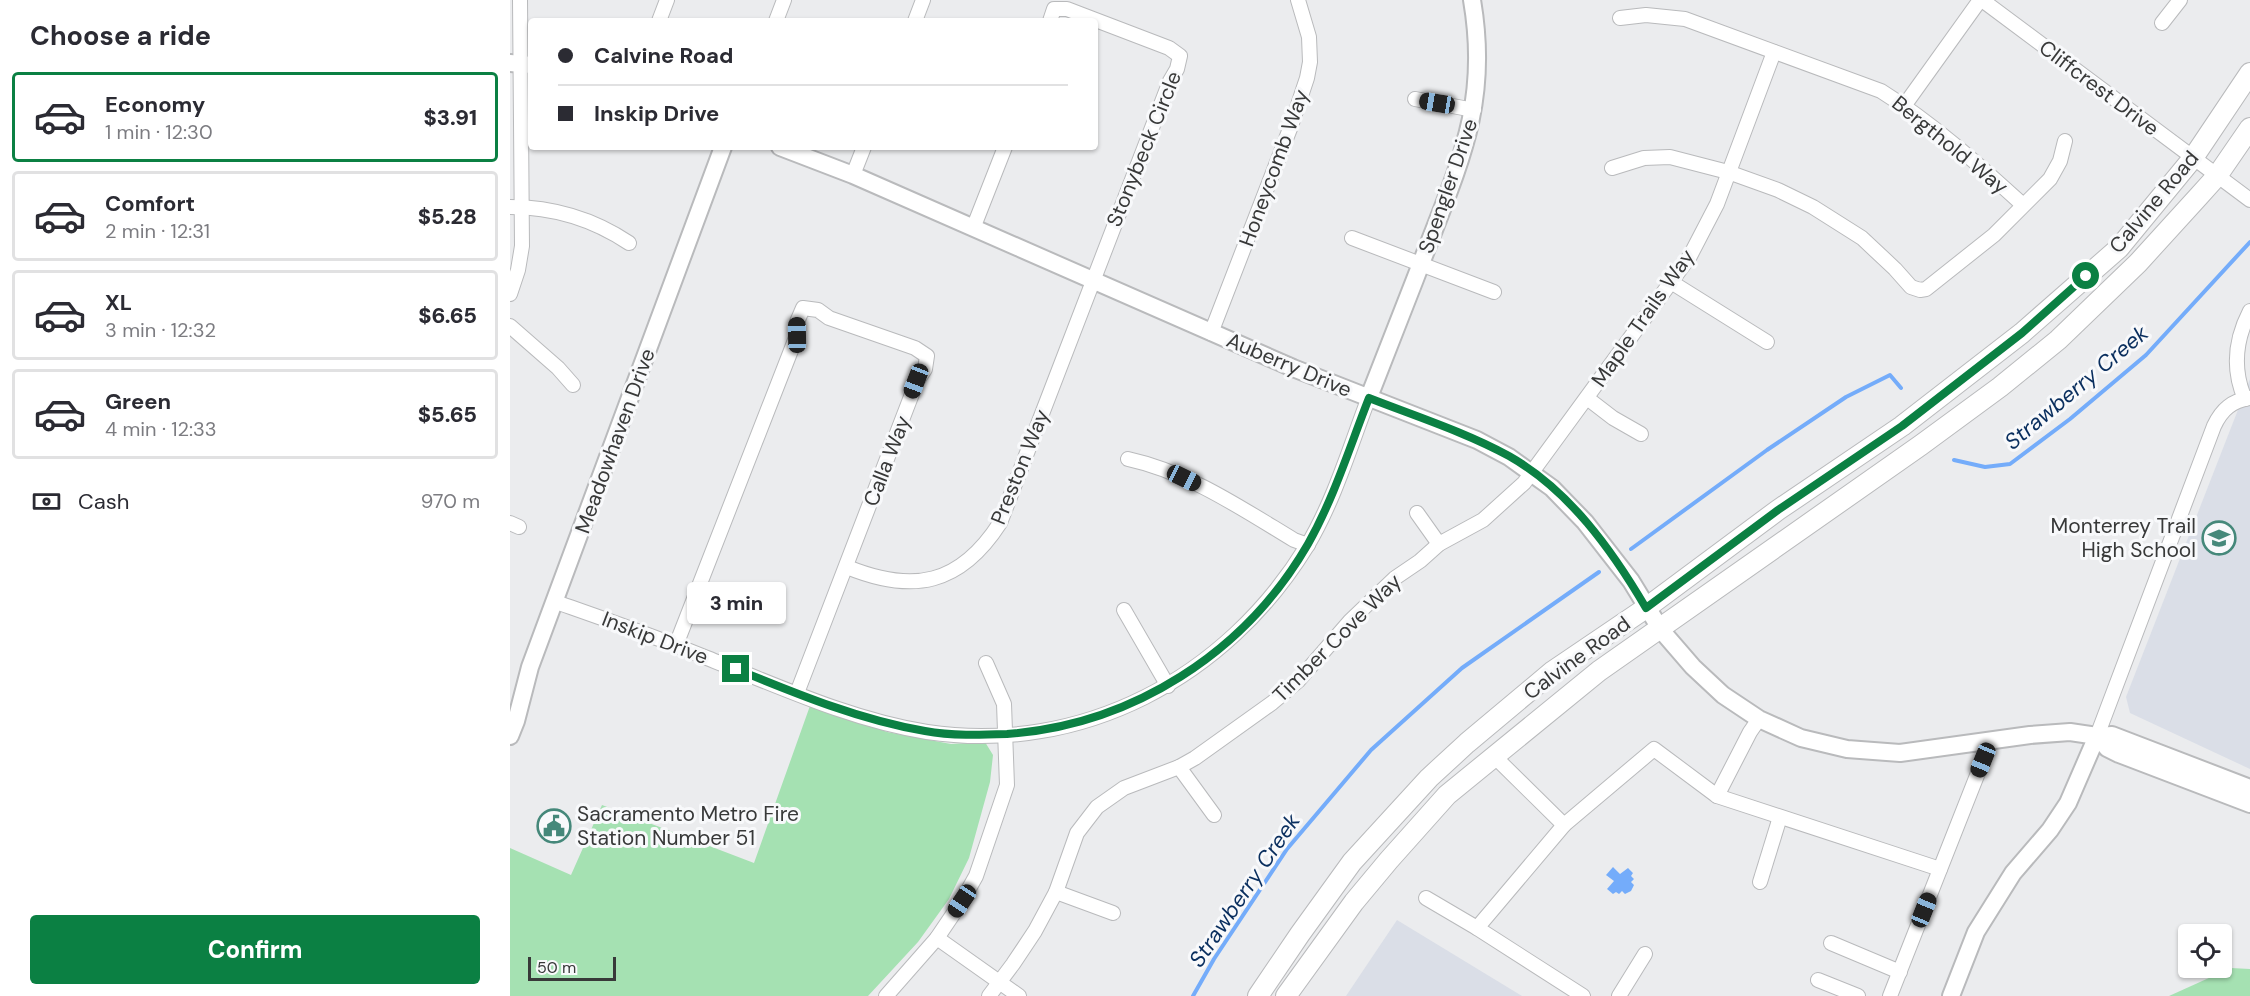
<!DOCTYPE html>
<html lang="en">
<head>
<meta charset="utf-8">
<style>
  body { margin:0; font-family:"DM Sans",sans-serif; background:#f2f2f3; color:#2b2b33; height:100vh; display:flex; flex-direction:column; font-size:22px; white-space:nowrap }
  * { box-sizing:border-box; margin:0 }
  p { font-size:20px; color:#7c7c81 }
  .icon { flex:none; width:33px; height:33px; fill:none; stroke:currentColor; stroke-width:2; stroke-linecap:round; stroke-linejoin:round }
  .map { position:relative; flex:1; overflow:hidden }
  .side { display:flex; flex-direction:column; background:#fff; width:510px }
  .side>* { flex:none }
  .guide { position:absolute; left:18px; top:18px; width:570px; height:132px; border-radius:6px; box-shadow:0 2px 4px #0004; display:grid; align-content:center; height:132px; padding:0 30px; background:#fff }
  .buttons { position:absolute; left:1668px; top:924px; display:grid; gap:12px }
  .buttons a { display:grid; place-items:center; width:54px; height:54px; border-radius:6px; background:#fff; box-shadow:0 2px 4px #0004; font-size:30px }
  .scale { position:absolute; left:18px; bottom:15px; width:88px; box-sizing:border-box; padding-left:6px; border:3px solid #383939; border-top:0; font-size:16px; line-height:21px; white-space:nowrap; color:#383939; -webkit-text-stroke:4px #f8f9fb; paint-order:stroke }
  .end { position:absolute; width:27px; height:27px; margin:-14px; border:8px solid #0b8043; background:#fff; box-shadow:0 0 0 3px #fff }
  .from { border-radius:50% }
  .bubble { position:absolute; height:42px; border-radius:6px; background:#fff; box-shadow:0 2px 4px #0004; font-size:20px; font-weight:800; line-height:42px; text-align:center }
  .car { position:absolute; width:18px; height:36px; margin:-18px -9px; border-radius:8px; box-shadow:0 0 4px 2px #0007; background:linear-gradient(#222 24%,#8ab4d8 0 40%,#222 0 76%,#8ab4d8 0 86%,#222 0) }
  .guide b { display:flex; align-items:center; gap:21px; height:57px; font-size:22px }
  .guide b+b { border-top:2px solid #e1e1e2 }
  .guide i { width:15px; height:15px; background:#2b2b33 }
  ul { padding:0; list-style:none }
  li { display:flex; align-items:center; gap:18px; height:90px; margin:0 12px 9px; padding:0 18px; border:3px solid #e1e1e2; border-radius:6px }
  li div { flex:1 }
  li b { display:block; font-size:22px }
  li em { font-style:normal; font-weight:800 }
  li.active { border-color:#0b8043 }
  li>.icon { width:54px; height:54px; stroke-width:1.5 }
  h2 { padding:0 30px; font-size:27px; line-height:72px }
  .pay { display:flex; align-items:center; gap:15px; height:66px; padding:0 30px; font-size:22px }
  .pay p { margin-inline-start:auto }
  .primary-button { display:flex; gap:12px; margin-top:auto; padding:12px 30px }
  .primary-button a { flex:1; height:69px; border-radius:6px; background:#0b8043; color:#fff; font-size:24px; font-weight:800; line-height:69px; text-align:center }
  main { display:flex; flex:1; min-height:0 }
  .map>svg:first-child { display:block }
  .built { fill:#dadee7 }
  .green { fill:#a5e1b2 }
  .water { fill:#74acfa }
  .lines { fill:none; stroke-linecap:round; stroke-linejoin:round }
  .stream { stroke:#74acfa; stroke-width:4 }
  .minor-casing { stroke:#b9babc; stroke-width:16 }
  .tertiary-casing { stroke:#b9babc; stroke-width:20 }
  .secondary-casing { stroke:#b9babc; stroke-width:22 }
  .minor { stroke:#fff; stroke-width:14 }
  .tertiary { stroke:#fff; stroke-width:16 }
  .secondary { stroke:#fff; stroke-width:20 }
  .route { stroke:#0b8043; stroke-width:8 }
  .labels { text-anchor:middle; stroke-width:6; stroke-linejoin:round; paint-order:stroke }
  .street-label { font-size:21px; fill:#383939; stroke:#f8f9fb }
  .poi-label { font-size:21px; fill:#383939; stroke:#f8f9fb; text-anchor:end }
  .water-label { font-size:22px; font-style:italic; fill:#092e5e; stroke:#f8f9fb }
</style>
</head>
<body>
<main>
<section class="side">
<h2>Choose a ride</h2>
<ul>
<li class="active"><svg class="icon" aria-label="car" viewBox="0 0 24 24"><path d="M5 17H2v-5l4-1 3-4h7l3 4 3 1v5h-3M9 17h6M6 11h13"/><circle cx="7" cy="17" r="2"/><circle cx="17" cy="17" r="2"/></svg><div><b>Economy</b><p>1 min · 12:30</p></div><em>$3.91</em></li>
<li><svg class="icon" aria-label="car" viewBox="0 0 24 24"><path d="M5 17H2v-5l4-1 3-4h7l3 4 3 1v5h-3M9 17h6M6 11h13"/><circle cx="7" cy="17" r="2"/><circle cx="17" cy="17" r="2"/></svg><div><b>Comfort</b><p>2 min · 12:31</p></div><em>$5.28</em></li>
<li><svg class="icon" aria-label="car" viewBox="0 0 24 24"><path d="M5 17H2v-5l4-1 3-4h7l3 4 3 1v5h-3M9 17h6M6 11h13"/><circle cx="7" cy="17" r="2"/><circle cx="17" cy="17" r="2"/></svg><div><b>XL</b><p>3 min · 12:32</p></div><em>$6.65</em></li>
<li><svg class="icon" aria-label="car" viewBox="0 0 24 24"><path d="M5 17H2v-5l4-1 3-4h7l3 4 3 1v5h-3M9 17h6M6 11h13"/><circle cx="7" cy="17" r="2"/><circle cx="17" cy="17" r="2"/></svg><div><b>Green</b><p>4 min · 12:33</p></div><em>$5.65</em></li>
</ul>
<div class="pay"><svg class="icon" aria-label="cash" viewBox="0 0 24 24"><path d="M3 7h18v10H3z"/><circle cx="12" cy="12" r="2"/></svg>Cash<p>970 m</p></div>
<div class="primary-button"><a>Confirm</a></div>
</section>
<div class="map">
<svg width="1740" height="996" viewBox="0 0 1740 996">
  <rect width="100%" height="100%" fill="#ebecee"/>
  <!-- built -->
  <g class="built">
    <path d="M 1740,379 L 1740,769 L 1620,713 L 1616,697 Z"/>
    <path d="M 887,920 L 1012,996 L 836,996 Z"/>
  </g>
  <!-- green -->
  <g class="green">
    <path d="M 301,703 L 377,732 L 441,744 L 475,742 L 483,755 L 480,782 L 459,858 L 439,899 L 408,942 L 358,996 L 0,996 L 0,848 L 61,875 L 92,805 L 244,863 Z"/>
    <path d="M 1721,968 L 1740,969 L 1740,996 L 1659,996 Z"/>
  </g>
  <!-- water -->
  <path class="water" d="M 1103,867 L 1110,874 L 1118,868 L 1123,873 L 1121,876 L 1124,879 L 1121,882 L 1124,885 L 1121,891 L 1115,894 L 1112,891 L 1109,894 L 1106,892 L 1103,894 L 1097,889 L 1104,881 L 1096,875 Z"/>
  <g class="lines">
    <!-- stream -->
    <g class="stream">
      <path d="M 1444,460 L 1475,467 L 1500,464 L 1560,419 L 1636,355 L 1740,242"/>
      <path d="M 1121,549 L 1257,450 L 1336,397 L 1380,375 L 1391,388"/>
      <path d="M 683,996 L 704,959 L 777,849 L 861,750 L 952,668 L 1089,572"/>
    </g>
    <!-- minor casing -->
    <g class="minor-casing">
      <g id="minor">
        <path d="M 1472,0 L 1740,200"/>
        <path d="M 1110,18 L 1136,15 L 1175,19 L 1371,91 C 1422,123 1468,164 1513,205"/>
        <path d="M 149,21 L 157,0"/>
        <path d="M 266,21 L 274,0"/>
        <path d="M 405,21 L 413,0"/>
        <path d="M 1652,23 L 1670,0"/>
        <path d="M 905,99 L 964,110"/>
        <path d="M 1394,106 L 1470,0"/>
        <path d="M 1102,168 L 1134,158 L 1160,157 L 1218,172 L 1268,190 L 1303,207 L 1352,238 L 1385,269 L 1401,287 L 1410,290 L 1416,289 L 1484,235 L 1540,179 L 1550,161 L 1555,141"/>
        <path d="M 343,175 L 354,147"/>
        <path d="M 0,207 C 44,207 83,219 119,243"/>
        <path d="M 464,226 L 495,147"/>
        <path d="M 842,238 L 984,292"/>
        <path d="M 1161,282 L 1257,342"/>
        <path d="M 0,294 L 8,270 L 12,246 L 10,0"/>
        <path d="M 0,326 L 48,368 L 63,385"/>
        <path d="M 701,333 L 781,126 L 797,78 L 800,62 L 799,37 L 788,0"/>
        <path d="M 1077,398 L 1103,418 L 1131,434"/>
        <path d="M 1735,399 C 1722,369 1725,340 1740,311"/>
        <path d="M 618,459 C 678,472 731,508 784,540 L 798,545"/>
        <path d="M 907,513 L 929,544"/>
        <path d="M 0,523 L 9,527"/>
        <path d="M 337,567 C 403,594 450,585 490,523 L 660,81 L 667,69 L 670,56 L 659,48 L 570,14 L 557,9 L 544,9 L 540,21"/>
        <path d="M 46,602 C 97,620 147,637 197,658 C 268,686 341,720 417,732 C 572,755 716,678 797,546 C 824,501 840,447 859,397"/>
        <path d="M 614,610 L 658,686"/>
        <path d="M 166,645 L 287,335 L 287,322 L 293,308 L 308,310 L 319,318 L 405,348 L 417,356 L 415,369 L 407,381 L 287,693"/>
        <path d="M 1587,736 L 1704,426 C 1712,409 1722,401 1740,398"/>
        <path d="M 985,757 L 1054,825 L 967,928 L 1073,996"/>
        <path d="M 669,767 L 704,815"/>
        <path d="M 1207,796 L 1240,732 L 1249,719"/>
        <path d="M 1054,825 L 1144,749 L 1207,796 L 1430,869"/>
        <path d="M 1250,882 L 1270,817"/>
        <path d="M 546,892 L 603,913"/>
        <path d="M 916,898 L 967,928"/>
        <path d="M 427,938 L 509,996"/>
        <path d="M 1321,943 L 1390,972"/>
        <path d="M 1308,980 L 1348,996"/>
        <path d="M 376,996 L 427,938 L 452,901 L 466,876 L 497,785 L 494,704 L 476,663"/>
        <path d="M 479,996 L 503,964 L 525,931 L 546,892 L 567,833 L 587,807 L 614,788 L 669,767 L 685,758 L 762,703 L 788,681 L 840,621 L 885,578 L 910,561 L 929,544 L 973,520 L 1014,483 L 1180,256 L 1207,204 L 1264,52"/>
        <path d="M 1109,996 L 1135,954"/>
        <path d="M 1380,996 L 1481,740"/>
      </g>
    </g>
    <!-- tertiary casing -->
    <g class="tertiary-casing">
      <g id="tertiary">
        <path d="M 0,63 L 21,65"/>
        <path d="M 270,147 L 343,175 L 783,368 L 967,440 L 999,457 L 1042,488 L 1075,522 L 1121,581 L 1151,630 L 1183,667 L 1213,695 L 1249,719 L 1291,738 L 1337,749 L 1390,753 L 1520,735 L 1560,732 L 1587,736 L 1602,735 L 1740,788"/>
        <path d="M 859,397 C 878,348 898,298 917,248 C 952,158 979,99 962,0"/>
        <path d="M 0,736 L 6,721 L 20,667 L 213,147"/>
        <path d="M 1587,736 L 1597,748 L 1609,754 L 1740,804"/>
        <path d="M 1441,996 L 1466,932 L 1503,873 L 1540,830 L 1558,803 L 1587,736"/>
      </g>
    </g>
    <!-- secondary casing -->
    <g class="secondary-casing">
      <g id="secondary">
        <path d="M 748,996 L 790,934 L 842,862 L 919,778 L 957,743 L 1043,671 L 1136,608 L 1268,510 L 1392,426 L 1512,333 L 1609,248 L 1683,158 L 1740,73"/>
        <path d="M 776,996 L 844,902 L 879,860 L 937,795 L 1089,671 L 1411,445 L 1490,387 L 1548,340 L 1628,263 L 1689,196 L 1707,176 L 1740,128"/>
      </g>
    </g>
    <!-- minor -->
    <use href="#minor" class="minor"/>
    <!-- tertiary -->
    <use href="#tertiary" class="tertiary"/>
    <!-- secondary -->
    <use href="#secondary" class="secondary"/>
  </g>
  <g class="lines">
    <!-- route -->
    <path class="route" d="M 226,669 C 287,694 350,720 415,731 C 442,736 470,735 497,734 C 622,725 735,653 798,544 C 824,498 840,446 859,398 C 905,416 955,432 999,456 C 1059,490 1102,550 1136,608 L 1268,510 L 1392,426 L 1512,333 L 1576,276"/>
  </g>
  <!-- icons -->
  <defs>
    <g id="school-ring" transform="scale(1.725)"><circle r="9.5" fill="#f8f9fb" stroke="#45887a" stroke-width="1.5"/><path d="M0-5L7-2L0 1L-7-2ZM-4 1L0 2.5L4 1V4Q0 6-4 4Z" fill="#45887a"/></g>
    <g id="civic-ring" transform="scale(1.725)"><circle r="9.5" fill="#f8f9fb" stroke="#45887a" stroke-width="1.5"/><path d="M-.6-6.5H3V-4.5H.6V-3L4-1V1h2V6H-6V1h2V-1L-.6-3ZM-1.2 2.5V6h2.4V2.5Z" fill="#45887a"/></g>
  </defs>
  <g fill-rule="evenodd">
    <use href="#school-ring" x="1709" y="538"/>
    <use href="#civic-ring" x="44" y="826"/>
  </g>
  <g class="labels">
    <!-- street labels -->
    <g class="street-label">
      <text transform="translate(1589 88) rotate(37)" y="7">Cliffcrest Drive</text>
      <text transform="translate(1440 145) rotate(39)" y="7">Bergthold Way</text>
      <text transform="translate(634 149) rotate(-68)" y="7">Stonybeck Circle</text>
      <text transform="translate(764 168) rotate(-70)" y="7">Honeycomb Way</text>
      <text transform="translate(938 186) rotate(-71)" y="7">Spengler Drive</text>
      <text transform="translate(1644 202) rotate(-50)" y="7">Calvine Road</text>
      <text transform="translate(1133 318) rotate(-55)" y="7">Maple Trails Way</text>
      <text transform="translate(779 365) rotate(23)" y="7">Auberry Drive</text>
      <text transform="translate(105 441) rotate(-70)" y="7">Meadowhaven Drive</text>
      <text transform="translate(377 461) rotate(-69)" y="7">Calla Way</text>
      <text transform="translate(510 467) rotate(-68)" y="7">Preston Way</text>
      <text transform="translate(145 638) rotate(21)" y="7">Inskip Drive</text>
      <text transform="translate(827 638) rotate(-45)" y="7">Timber Cove Way</text>
      <text transform="translate(1067 658) rotate(-36)" y="7">Calvine Road</text>
    </g>
    <!-- poi labels -->
    <g class="poi-label">
      <text x="1686" y="533">Monterrey Trail<tspan x="1686" dy="24">High School</tspan></text>
      <text x="67" y="821" text-anchor="start">Sacramento Metro Fire<tspan x="67" dy="24">Station Number 51</tspan></text>
    </g>
    <!-- water labels -->
    <g class="water-label">
      <text transform="translate(1566 387) rotate(-40)" y="8">Strawberry Creek</text>
      <text transform="translate(734 890) rotate(-56)" y="8">Strawberry Creek</text>
    </g>
  </g>
</svg>
<div class="buttons">
<a><svg class="icon" aria-label="locate" viewBox="0 0 24 24"><circle cx="12" cy="12" r="6"/><path d="M12 2v4M12 18v4M2 12h4M18 12h4"/></svg></a>
</div>
<div class="scale">50 m</div>
<i class="end from" style="left:1576px;top:276px"></i>
<i class="end" style="left:226px;top:669px"></i>
<div class="bubble" style="left:177px;top:582px;width:99px">3 min</div>
<i class="car" style="left:927px;top:103px;rotate:279deg"></i>
<i class="car" style="left:287px;top:335px;rotate:359deg"></i>
<i class="car" style="left:406px;top:381px;rotate:201deg"></i>
<i class="car" style="left:674px;top:478px;rotate:116deg"></i>
<i class="car" style="left:1473px;top:760px;rotate:202deg"></i>
<i class="car" style="left:452px;top:901px;rotate:214deg"></i>
<i class="car" style="left:1414px;top:910px;rotate:22deg"></i>
<div class="guide">
<b><i class="from"></i>Calvine Road</b>
<b><i></i>Inskip Drive</b>
</div>
</div>
</main>
</body>
</html>
